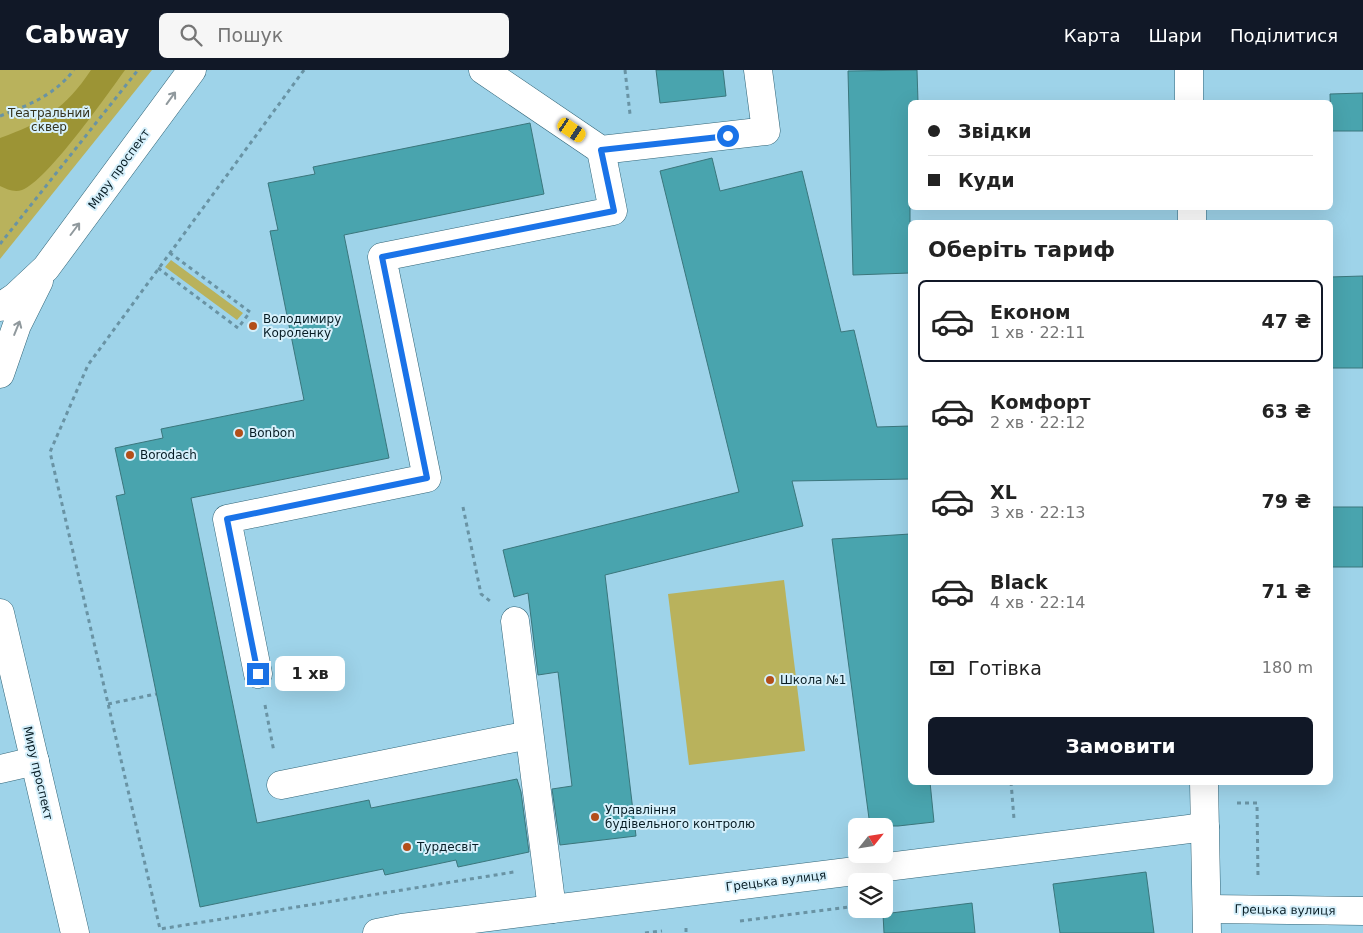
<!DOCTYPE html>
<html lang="uk">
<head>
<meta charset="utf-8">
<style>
  body { margin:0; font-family:"DejaVu Sans",sans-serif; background:#f6f6f6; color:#222; height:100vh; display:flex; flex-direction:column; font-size:19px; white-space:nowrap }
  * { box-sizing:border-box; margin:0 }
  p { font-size:16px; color:#767676 }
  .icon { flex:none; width:28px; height:28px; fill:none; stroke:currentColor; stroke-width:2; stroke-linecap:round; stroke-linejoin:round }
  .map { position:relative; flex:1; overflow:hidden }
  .details { position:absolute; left:908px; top:150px; width:425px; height:565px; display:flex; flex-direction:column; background:#fff; border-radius:8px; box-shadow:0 5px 20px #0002 }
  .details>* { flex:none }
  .banner { position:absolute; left:908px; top:30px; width:425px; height:110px; border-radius:8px; box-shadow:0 5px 20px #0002; display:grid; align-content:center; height:110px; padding:0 20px; background:#fff }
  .needle { width:32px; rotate:60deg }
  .controls { position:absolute; left:848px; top:748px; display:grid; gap:10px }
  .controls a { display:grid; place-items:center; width:45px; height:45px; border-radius:8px; background:#fff; box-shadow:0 5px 20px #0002; font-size:25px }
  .end { position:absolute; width:22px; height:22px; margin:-11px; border:6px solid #1a73e8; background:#fff; box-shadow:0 0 0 2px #fff }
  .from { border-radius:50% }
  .bubble { position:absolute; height:35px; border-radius:8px; background:#fff; box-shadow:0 5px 20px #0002; font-size:16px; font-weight:700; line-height:35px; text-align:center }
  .car { position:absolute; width:15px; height:30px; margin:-15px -8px; border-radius:6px; box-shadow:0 0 4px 1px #0007; background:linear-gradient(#f5c518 24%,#345 0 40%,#f5c518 0 76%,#345 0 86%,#f5c518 0) }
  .banner b { display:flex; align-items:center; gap:18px; height:48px; font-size:19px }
  .banner b+b { border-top:1px solid #e0e0e0 }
  .banner i { width:12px; height:12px; background:#222 }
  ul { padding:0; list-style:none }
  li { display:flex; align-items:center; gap:15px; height:82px; margin:0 10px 8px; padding:0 10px; border:2px solid transparent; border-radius:8px }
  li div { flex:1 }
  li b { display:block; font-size:19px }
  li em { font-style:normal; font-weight:700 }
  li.selected { border-color:#111827 }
  li>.icon { width:45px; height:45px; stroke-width:1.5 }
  h2 { padding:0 20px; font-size:22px; line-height:60px }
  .pay { display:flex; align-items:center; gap:12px; height:55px; padding:0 20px; font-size:19px }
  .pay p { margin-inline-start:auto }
  .action { display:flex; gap:10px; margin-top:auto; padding:10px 20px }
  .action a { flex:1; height:58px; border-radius:8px; background:#111827; color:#fff; font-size:20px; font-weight:700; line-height:58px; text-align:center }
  header { display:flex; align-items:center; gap:30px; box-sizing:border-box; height:70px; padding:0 25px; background:#111827; color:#fff }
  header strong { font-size:24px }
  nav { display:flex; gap:28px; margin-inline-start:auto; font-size:18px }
  .search { width:350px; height:45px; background:#f6f6f6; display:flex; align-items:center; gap:12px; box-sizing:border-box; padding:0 18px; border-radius:8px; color:#767676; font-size:19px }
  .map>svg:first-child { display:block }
  .green { fill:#b9b25c }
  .forest { fill:#9c9435 }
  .building { fill:#49a4ae; stroke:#3b767c }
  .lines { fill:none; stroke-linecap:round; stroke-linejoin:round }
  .minor-casing { stroke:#326578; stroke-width:29 }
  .major-casing { stroke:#326578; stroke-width:29 }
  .path { stroke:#6993a4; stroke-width:3; stroke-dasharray:4 4; stroke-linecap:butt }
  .minor { stroke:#fff; stroke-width:28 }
  .major { stroke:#fff; stroke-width:28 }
  .oneway { stroke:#90999d }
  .route { stroke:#1a73e8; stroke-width:6 }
  .poi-dot { fill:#b34f1a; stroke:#d6f0fb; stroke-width:2 }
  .labels { text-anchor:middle; stroke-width:4; stroke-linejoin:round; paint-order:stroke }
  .park-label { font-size:12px; fill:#34321d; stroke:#d6f0fb }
  .street-label { font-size:12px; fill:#081d25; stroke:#d6f0fb }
  .poi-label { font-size:12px; fill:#081d25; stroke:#d6f0fb; text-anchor:start }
</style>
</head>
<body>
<header>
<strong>Cabway</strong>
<div class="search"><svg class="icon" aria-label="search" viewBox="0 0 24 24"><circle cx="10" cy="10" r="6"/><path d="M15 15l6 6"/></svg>Пошук</div>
<nav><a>Карта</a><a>Шари</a><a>Поділитися</a></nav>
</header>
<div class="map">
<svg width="1363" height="863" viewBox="0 0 1363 863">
  <rect width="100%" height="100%" fill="#9ed3e9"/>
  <!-- green -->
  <g class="green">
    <path d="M 0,0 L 152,0 L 0,189 Z"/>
    <path d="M 171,190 L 243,243 L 237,250 L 165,197 Z"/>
    <path d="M 784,510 L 805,681 L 689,695 L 668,524 Z"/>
  </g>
  <!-- forest -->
  <path class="forest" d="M 91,0 L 125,0 C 107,25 47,111 22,120 C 14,123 7,119 0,116 L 0,68 C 42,53 66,38 91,0 Z"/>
  <!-- building -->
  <g class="building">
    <path d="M 656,0 L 723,0 L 726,26 L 660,33 Z"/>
    <path d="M 917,0 L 918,32 L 910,32 L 910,203 L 853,205 L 848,1 Z"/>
    <path d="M 1363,23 L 1363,61 L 1331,61 L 1330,24 Z"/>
    <path d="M 530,53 L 544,124 L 344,165 L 389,388 L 191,428 L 257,753 L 369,730 L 371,738 L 517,709 L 521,722 L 529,782 L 458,797 L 456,790 L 385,805 L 383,799 L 200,837 L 116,426 L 125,424 L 115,378 L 163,368 L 161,359 L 304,330 L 270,161 L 278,160 L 268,113 L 315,104 L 313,97 Z"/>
    <path d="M 712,88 L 720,121 L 802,101 L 841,262 L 854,260 L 877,357 L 910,356 L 910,409 L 792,411 L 803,456 L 605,505 L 636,766 L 560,775 L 552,719 L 572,716 L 558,602 L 538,605 L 528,523 L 514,527 L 503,480 L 739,422 L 660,101 Z"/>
    <path d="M 1363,206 L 1363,298 L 1330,298 L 1330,207 Z"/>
    <rect x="1330" y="437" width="33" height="60"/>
    <path d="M 910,464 L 910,712 L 930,712 L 934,752 L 898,756 L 870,756 L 832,469 Z"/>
    <path d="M 1146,802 L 1154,863 L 1060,863 L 1053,814 Z"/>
    <path d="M 972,833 L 975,863 L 884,863 L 883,844 Z"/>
  </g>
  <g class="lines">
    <!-- minor casing -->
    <g class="minor-casing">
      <g id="minor">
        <path d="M 483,0 L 601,80 L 766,61 L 758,0"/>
        <path d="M 1189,0 L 1189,32"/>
        <path d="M 1192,138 L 1192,152"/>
        <path d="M 515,551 L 552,839"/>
        <path d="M 258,604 L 227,449 L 427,408 L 382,187 L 613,141 L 601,80"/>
        <path d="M 0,699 L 35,691"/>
        <path d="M 1204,712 L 1207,863"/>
        <path d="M 281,715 L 529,665"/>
        <path d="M 1207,839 L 1363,841"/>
        <path d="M 377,863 L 402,858 L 1205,757"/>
      </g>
    </g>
    <!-- major casing -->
    <g class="major-casing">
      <g id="major">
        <path d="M 0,237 L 15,227 L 46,198 L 192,0"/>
        <path d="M 0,304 L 17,255 L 39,211"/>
        <path d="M 0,543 L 75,863"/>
      </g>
    </g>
    <!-- path -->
    <g class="path">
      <path d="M 304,0 L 88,295 L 50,382 L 160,859 L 514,802"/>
      <path d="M 625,0 L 630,44"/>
      <path d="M 0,46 C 31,34 53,26 74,0"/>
      <path d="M 0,174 L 138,0"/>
      <path d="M 158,198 L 238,258 L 250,242 L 170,183"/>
      <path d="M 463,437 L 481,524 L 490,531"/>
      <path d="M 108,634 L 156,624"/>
      <path d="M 265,635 L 274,682"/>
      <path d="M 1011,712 L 1014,749"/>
      <path d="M 1237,733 L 1257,733 L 1258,807"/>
      <path d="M 740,851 L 856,836"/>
      <path d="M 686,858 L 686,863"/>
      <path d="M 645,863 L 662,861"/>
    </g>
    <!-- minor -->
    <use href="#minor" class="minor"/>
    <!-- major -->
    <use href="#major" class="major"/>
  </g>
  <!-- one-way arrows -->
  <defs><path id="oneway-shaft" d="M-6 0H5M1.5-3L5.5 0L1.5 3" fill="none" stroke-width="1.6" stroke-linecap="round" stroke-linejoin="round" transform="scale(1.25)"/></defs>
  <g class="oneway">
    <use href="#oneway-shaft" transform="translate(171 28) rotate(-54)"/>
    <use href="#oneway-shaft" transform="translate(75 159) rotate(-53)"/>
    <use href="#oneway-shaft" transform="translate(17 258) rotate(-68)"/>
  </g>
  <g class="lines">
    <!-- route -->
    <path class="route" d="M 258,604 L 227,449 L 427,408 L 382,187 L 614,141 L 601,80 L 728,66"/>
  </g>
  <!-- markers -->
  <g class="poi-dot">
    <circle cx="253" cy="256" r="5"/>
    <circle cx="239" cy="363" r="5"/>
    <circle cx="130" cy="385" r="5"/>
    <circle cx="770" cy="610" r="5"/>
    <circle cx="595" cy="747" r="5"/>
    <circle cx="407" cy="777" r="5"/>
  </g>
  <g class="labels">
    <!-- park labels -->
    <g class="park-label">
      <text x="49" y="47">Театральний<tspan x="49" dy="14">сквер</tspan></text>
    </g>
    <!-- street labels -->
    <g class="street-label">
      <text transform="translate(119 99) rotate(-54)" y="4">Миру проспект</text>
      <text transform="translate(38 703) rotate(77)" y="4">Миру проспект</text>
      <text transform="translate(776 811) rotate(-7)" y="4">Грецька вулиця</text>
      <text transform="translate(1285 840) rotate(1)" y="4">Грецька вулиця</text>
    </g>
    <!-- poi labels -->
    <g class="poi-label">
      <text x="263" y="253">Володимиру<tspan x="263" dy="14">Короленку</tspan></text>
      <text x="249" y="367">Bonbon</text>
      <text x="140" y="389">Borodach</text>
      <text x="780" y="614">Школа №1</text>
      <text x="605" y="744">Управління<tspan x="605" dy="14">будівельного контролю</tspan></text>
      <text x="417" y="781">Турдесвіт</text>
    </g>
  </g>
</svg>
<div class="controls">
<a><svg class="needle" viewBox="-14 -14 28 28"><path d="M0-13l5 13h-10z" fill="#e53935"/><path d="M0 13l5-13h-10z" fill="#767676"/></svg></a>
<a><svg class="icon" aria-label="layers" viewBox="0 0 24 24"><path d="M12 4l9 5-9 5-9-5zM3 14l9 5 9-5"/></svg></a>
</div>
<i class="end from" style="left:728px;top:66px"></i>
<i class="end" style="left:258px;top:604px"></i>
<div class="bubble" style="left:275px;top:586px;width:70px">1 хв</div>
<i class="car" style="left:572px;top:60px;rotate:124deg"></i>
<div class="banner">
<b><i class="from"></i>Звідки</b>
<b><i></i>Куди</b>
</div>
<section class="details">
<h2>Оберіть тариф</h2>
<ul>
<li class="selected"><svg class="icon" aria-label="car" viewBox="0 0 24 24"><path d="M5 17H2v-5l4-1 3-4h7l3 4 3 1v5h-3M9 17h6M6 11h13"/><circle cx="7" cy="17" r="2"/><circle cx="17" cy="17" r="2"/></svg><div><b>Економ</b><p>1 хв · 22:11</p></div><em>47 ₴</em></li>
<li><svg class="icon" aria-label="car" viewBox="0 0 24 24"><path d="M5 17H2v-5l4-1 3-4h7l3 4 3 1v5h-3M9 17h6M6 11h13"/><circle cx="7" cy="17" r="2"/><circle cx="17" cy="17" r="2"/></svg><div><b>Комфорт</b><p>2 хв · 22:12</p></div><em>63 ₴</em></li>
<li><svg class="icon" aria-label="car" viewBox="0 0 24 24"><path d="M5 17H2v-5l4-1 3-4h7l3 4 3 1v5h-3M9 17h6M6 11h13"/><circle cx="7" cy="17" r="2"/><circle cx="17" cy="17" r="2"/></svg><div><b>XL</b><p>3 хв · 22:13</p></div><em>79 ₴</em></li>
<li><svg class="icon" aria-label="car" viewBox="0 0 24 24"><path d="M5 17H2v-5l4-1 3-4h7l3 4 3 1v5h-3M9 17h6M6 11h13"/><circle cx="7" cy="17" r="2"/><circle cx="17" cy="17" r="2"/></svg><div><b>Black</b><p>4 хв · 22:14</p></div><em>71 ₴</em></li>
</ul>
<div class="pay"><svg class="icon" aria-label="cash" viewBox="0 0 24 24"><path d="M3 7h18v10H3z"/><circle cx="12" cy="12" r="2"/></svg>Готівка<p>180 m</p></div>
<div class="action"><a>Замовити</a></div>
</section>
</div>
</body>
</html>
